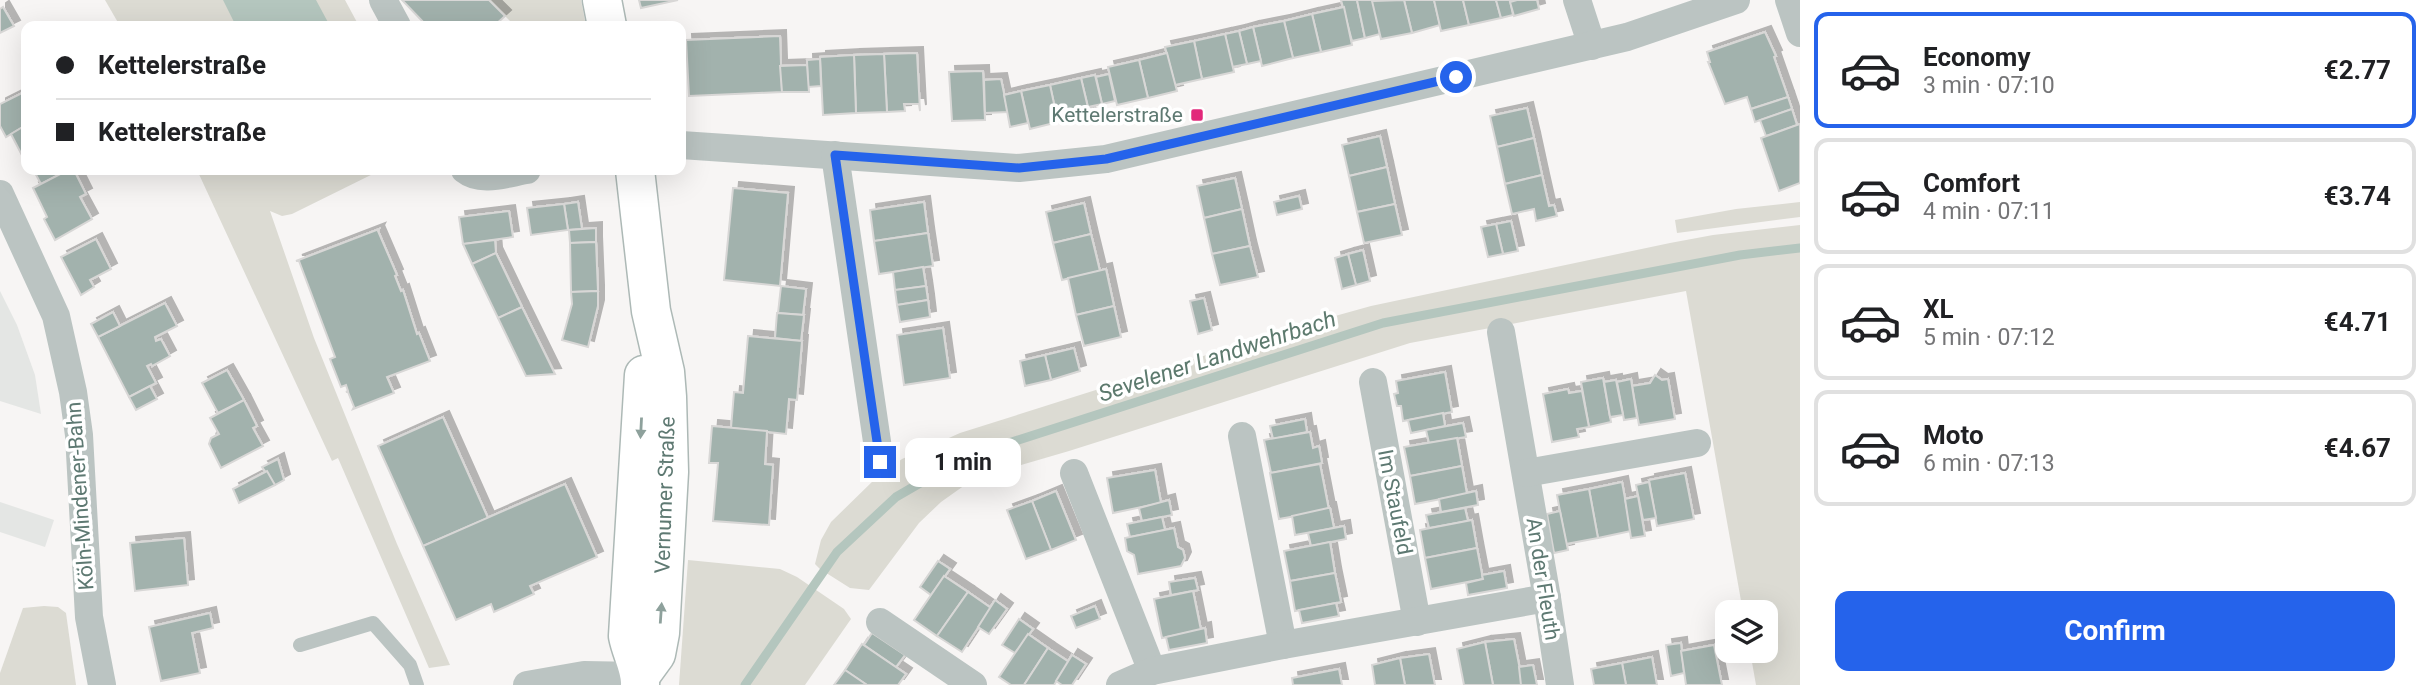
<!DOCTYPE html>
<html lang="en">
<head>
<meta charset="utf-8">
<style>
  body { margin:0; font-family:Roboto,sans-serif; background:#f2f2f2; color:#202124; height:100vh; display:flex; flex-direction:column; font-size:26px; white-space:nowrap }
  * { box-sizing:border-box; margin:0 }
  p { font-size:23px; color:#757577 }
  .icon { flex:none; width:38px; height:38px; fill:none; stroke:currentColor; stroke-width:2; stroke-linecap:round; stroke-linejoin:round }
  .map { position:relative; flex:1; overflow:hidden }
  .side { display:flex; flex-direction:column; background:#fff; width:630px }
  .side>* { flex:none }
  .hud { position:absolute; left:21px; top:21px; width:665px; height:154px; border-radius:14px; box-shadow:0 7px 28px #0002; display:grid; align-content:center; height:154px; padding:0 35px; background:#fff }
  .tools { position:absolute; left:1715px; top:600px; display:grid; gap:14px }
  .tools a { display:grid; place-items:center; width:63px; height:63px; border-radius:14px; background:#fff; box-shadow:0 7px 28px #0002; font-size:35px }
  .end { position:absolute; width:32px; height:32px; margin:-16px; border:9px solid #2563eb; background:#fff; box-shadow:0 0 0 4px #fff }
  .from { border-radius:50% }
  .bubble { position:absolute; height:49px; border-radius:14px; background:#fff; box-shadow:0 7px 28px #0002; font-size:23px; font-weight:700; line-height:49px; text-align:center }
  .hud b { display:flex; align-items:center; gap:24px; height:66px; font-size:26px }
  .hud b+b { border-top:2px solid #e0e0e0 }
  .hud i { width:18px; height:18px; background:#202124 }
  ul { padding:12px 0 0; list-style:none }
  li { display:flex; align-items:center; gap:21px; height:116px; margin:0 14px 10px; padding:0 21px; border:4px solid #e0e0e0; border-radius:14px }
  li div { flex:1 }
  li b { display:block; font-size:26px }
  li em { font-style:normal; font-weight:700 }
  li.on { border-color:#2563eb }
  li>.icon { width:63px; height:63px; stroke-width:1.5 }
  .cta { display:flex; gap:14px; margin-top:auto; padding:14px 35px }
  .cta a { flex:1; height:80px; border-radius:14px; background:#2563eb; color:#fff; font-size:28px; font-weight:700; line-height:80px; text-align:center }
  main { display:flex; flex:1; min-height:0 }
  .map>svg:first-child { display:block }
  .built { fill:#e4e6e4 }
  .green { fill:#dcdbd3 }
  .water { fill:#b4c6be }
  .lines { fill:none; stroke-linecap:round; stroke-linejoin:round }
  .stream { stroke:#b4c6be; stroke-width:9 }
  .building { fill:#a2b2ad; stroke:#d8d7d6; stroke-width:2; filter:url(#shadow) }
  .secondary-casing { stroke:#adb9b6; stroke-width:41 }
  .lane { stroke:#bbc4c2; stroke-width:14 }
  .street { stroke:#bbc4c2; stroke-width:28 }
  .secondary { stroke:#fff; stroke-width:38 }
  .oneway { fill:#8ea19c }
  .route { stroke:#2563eb; stroke-width:9 }
  .poi-dot { fill:#e2287a; stroke:#fff; stroke-width:2.5 }
  .labels { text-anchor:middle; stroke-width:7; stroke-linejoin:round; paint-order:stroke }
  .poi-label { font-size:21px; fill:#5e7972; stroke:#fff; text-anchor:end }
  .street-label { font-size:21px; fill:#5e7972; stroke:#fff }
  .water-label { font-size:23px; font-style:italic; fill:#5d7a6e; stroke:#fff }
</style>
</head>
<body>
<main>
<div class="map">
<svg width="1800" height="685" viewBox="0 0 1800 685">
  <defs>
    <filter id="shadow"><feDropShadow dx="6" dy="-6" stdDeviation="0" flood-color="#0004"/></filter>
  </defs>
  <rect width="100%" height="100%" fill="#f7f5f4"/>
  <!-- built -->
  <g class="built">
    <path d="M 0,291 L 17,325 L 35,375 L 41,414 L 0,401 Z"/>
    <path d="M 0,502 L 54,520 L 45,547 L 0,532 Z"/>
  </g>
  <!-- green -->
  <g class="green">
    <path d="M 105,0 L 345,0 L 359,26 L 120,26 Z"/>
    <path d="M 489,0 L 581,0 L 586,26 L 515,26 Z"/>
    <path d="M 197,170 L 381,170 L 292,214 L 282,216 L 270,211 L 314,338 L 397,544 L 450,665 L 429,668 L 338,458 L 332,461 Z"/>
    <path d="M 1800,202 L 1800,217 L 1677,233 L 1675,220 L 1736,209 Z"/>
    <path d="M 1800,225 L 1800,685 L 1756,685 L 1750,651 L 1766,651 L 1766,612 L 1743,612 L 1686,291 L 1410,343 L 1069,451 L 990,474 L 965,485 L 941,502 L 919,523 L 869,590 L 850,588 L 820,569 L 815,564 L 821,540 L 831,522 L 875,479 L 902,459 L 960,433 L 1292,328 L 1371,306 L 1670,243 L 1713,235 Z"/>
    <path d="M 688,560 L 780,569 L 797,577 L 844,609 L 851,619 L 805,685 L 679,685 Z"/>
    <path d="M 44,606 L 58,607 L 66,613 L 76,685 L 0,685 L 0,673 L 23,608 Z"/>
  </g>
  <!-- water -->
  <path class="water" d="M 223,0 L 316,0 L 330,26 L 236,26 Z"/>
  <g class="lines">
    <!-- stream -->
    <path class="stream" d="M 745,685 L 837,552 L 896,497 L 965,457 L 1383,323 L 1740,255 L 1800,248"/>
  </g>
  <!-- building -->
  <g class="building">
    <path d="M 402,0 L 489,0 L 505,16 L 494,26 L 427,26 Z"/>
    <path d="M 639,0 L 678,0 L 641,8 Z"/>
    <path d="M 1341,0 L 1357,0 L 1365,38 L 1352,41 Z"/>
    <path d="M 1357,0 L 1373,0 L 1380,34 L 1365,38 Z"/>
    <path d="M 1404,0 L 1434,0 L 1440,25 L 1412,33 Z"/>
    <path d="M 1404,0 L 1412,33 L 1381,39 L 1372,1 Z"/>
    <path d="M 1434,0 L 1463,0 L 1469,25 L 1441,31 Z"/>
    <path d="M 1463,0 L 1496,0 L 1501,18 L 1469,25 Z"/>
    <path d="M 1496,0 L 1510,0 L 1513,15 L 1501,18 Z"/>
    <path d="M 1517,0 L 1537,0 L 1539,9 L 1514,16 L 1510,2 Z"/>
    <path d="M 3,7 L 14,26 L 0,33 L 0,9 Z"/>
    <path d="M 1344,7 L 1352,45 L 1321,52 L 1312,14 Z"/>
    <path d="M 1312,14 L 1321,52 L 1293,58 L 1284,21 Z"/>
    <path d="M 1284,21 L 1293,58 L 1262,66 L 1253,27 Z"/>
    <path d="M 1253,27 L 1261,61 L 1247,64 L 1239,31 Z"/>
    <path d="M 1239,31 L 1247,64 L 1232,67 L 1225,34 Z"/>
    <path d="M 1765,32 L 1776,56 L 1774,57 L 1788,97 L 1751,109 L 1747,97 L 1725,104 L 1708,62 L 1710,62 L 1707,52 Z"/>
    <path d="M 1225,34 L 1234,72 L 1202,79 L 1194,41 Z"/>
    <path d="M 780,36 L 782,92 L 689,96 L 686,40 Z"/>
    <path d="M 1194,41 L 1202,79 L 1175,85 L 1165,47 Z"/>
    <path d="M 917,53 L 920,111 L 919,104 L 904,104 L 905,111 L 887,112 L 884,54 Z"/>
    <path d="M 1167,53 L 1177,91 L 1148,98 L 1139,60 Z"/>
    <path d="M 884,54 L 887,112 L 856,113 L 854,55 Z"/>
    <path d="M 854,55 L 856,113 L 823,115 L 820,57 Z"/>
    <path d="M 820,59 L 821,86 L 808,87 L 807,60 Z"/>
    <path d="M 1139,60 L 1148,98 L 1117,105 L 1108,67 Z"/>
    <path d="M 807,65 L 809,92 L 782,92 L 780,66 Z"/>
    <path d="M 983,71 L 985,120 L 952,121 L 949,72 Z"/>
    <path d="M 1109,74 L 1115,101 L 1102,104 L 1096,77 Z"/>
    <path d="M 1095,75 L 1102,104 L 1088,107 L 1081,78 Z"/>
    <path d="M 1081,78 L 1090,116 L 1058,122 L 1050,85 Z"/>
    <path d="M 1001,79 L 1008,112 L 985,113 L 984,80 Z"/>
    <path d="M 1050,85 L 1058,122 L 1030,129 L 1021,91 Z"/>
    <path d="M 26,91 L 26,125 L 6,137 L 0,126 L 0,104 Z"/>
    <path d="M 1021,91 L 1028,123 L 1010,127 L 1004,95 Z"/>
    <path d="M 1788,97 L 1792,109 L 1755,122 L 1751,109 Z"/>
    <path d="M 1527,108 L 1534,138 L 1497,147 L 1490,116 Z"/>
    <path d="M 1792,109 L 1797,125 L 1766,136 L 1760,120 Z"/>
    <path d="M 1800,124 L 1800,183 L 1779,191 L 1761,138 Z"/>
    <path d="M 26,125 L 26,160 L 25,161 L 11,134 Z"/>
    <path d="M 1380,136 L 1387,167 L 1349,176 L 1342,145 Z"/>
    <path d="M 1534,138 L 1542,175 L 1505,184 L 1497,147 Z"/>
    <path d="M 1387,167 L 1395,204 L 1357,212 L 1349,176 Z"/>
    <path d="M 37,170 L 68,170 L 41,184 L 34,171 Z"/>
    <path d="M 68,170 L 74,170 L 86,194 L 80,197 L 92,219 L 55,240 L 44,219 L 47,217 L 33,188 Z"/>
    <path d="M 1542,175 L 1549,206 L 1554,205 L 1557,216 L 1536,221 L 1534,209 L 1512,214 L 1505,184 Z"/>
    <path d="M 1235,178 L 1242,209 L 1204,218 L 1197,186 Z"/>
    <path d="M 733,188 L 788,193 L 780,286 L 724,280 Z"/>
    <path d="M 1299,196 L 1302,209 L 1277,215 L 1274,202 Z"/>
    <path d="M 578,202 L 582,229 L 568,230 L 564,204 Z"/>
    <path d="M 924,202 L 928,233 L 874,241 L 870,210 Z"/>
    <path d="M 1084,203 L 1091,234 L 1053,243 L 1046,212 Z"/>
    <path d="M 564,204 L 568,230 L 531,235 L 527,208 Z"/>
    <path d="M 1395,204 L 1402,235 L 1364,243 L 1357,212 Z"/>
    <path d="M 1242,209 L 1250,246 L 1212,254 L 1204,218 Z"/>
    <path d="M 509,211 L 513,237 L 463,244 L 459,217 Z"/>
    <path d="M 1511,221 L 1518,251 L 1503,254 L 1496,224 Z"/>
    <path d="M 1496,224 L 1503,254 L 1488,257 L 1481,227 Z"/>
    <path d="M 596,228 L 596,242 L 570,243 L 569,230 Z"/>
    <path d="M 379,229 L 378,231 L 397,275 L 395,276 L 401,291 L 403,290 L 417,334 L 419,333 L 430,361 L 387,377 L 394,393 L 353,409 L 354,407 L 348,392 L 346,392 L 348,391 L 346,385 L 341,387 L 330,359 L 335,357 L 299,261 L 296,261 Z"/>
    <path d="M 928,233 L 933,266 L 879,274 L 874,241 Z"/>
    <path d="M 1091,234 L 1100,271 L 1062,280 L 1053,243 Z"/>
    <path d="M 96,239 L 111,269 L 90,280 L 94,287 L 81,295 L 61,257 Z"/>
    <path d="M 495,240 L 496,253 L 472,264 L 463,244 Z"/>
    <path d="M 596,242 L 598,291 L 571,292 L 570,243 Z"/>
    <path d="M 1250,246 L 1258,277 L 1220,285 L 1212,254 Z"/>
    <path d="M 1363,250 L 1370,281 L 1356,285 L 1348,254 Z"/>
    <path d="M 496,253 L 522,307 L 498,318 L 472,264 Z"/>
    <path d="M 1348,254 L 1356,285 L 1342,289 L 1335,258 Z"/>
    <path d="M 923,267 L 926,286 L 895,290 L 893,272 Z"/>
    <path d="M 1106,269 L 1114,306 L 1076,315 L 1068,278 Z"/>
    <path d="M 781,286 L 806,289 L 803,315 L 778,313 Z"/>
    <path d="M 926,286 L 928,300 L 897,305 L 895,290 Z"/>
    <path d="M 598,291 L 598,306 L 588,347 L 562,340 L 572,304 L 571,292 Z"/>
    <path d="M 1204,298 L 1212,330 L 1198,334 L 1190,301 Z"/>
    <path d="M 928,300 L 930,317 L 900,322 L 897,305 Z"/>
    <path d="M 165,303 L 177,326 L 155,337 L 156,341 L 161,339 L 170,356 L 152,366 L 151,364 L 147,366 L 156,383 L 129,397 L 98,337 Z"/>
    <path d="M 1114,306 L 1121,337 L 1084,346 L 1076,315 Z"/>
    <path d="M 522,307 L 555,374 L 526,376 L 498,318 Z"/>
    <path d="M 113,312 L 120,326 L 98,337 L 91,324 Z"/>
    <path d="M 777,313 L 804,315 L 801,341 L 775,338 Z"/>
    <path d="M 943,328 L 950,378 L 904,385 L 897,335 Z"/>
    <path d="M 748,336 L 802,341 L 797,400 L 789,399 L 786,434 L 731,428 L 734,392 L 743,393 Z"/>
    <path d="M 1074,348 L 1080,371 L 1051,380 L 1045,355 Z"/>
    <path d="M 1045,355 L 1051,380 L 1025,386 L 1020,361 Z"/>
    <path d="M 227,370 L 244,400 L 218,413 L 202,383 Z"/>
    <path d="M 1445,372 L 1452,412 L 1403,421 L 1401,406 L 1397,406 L 1394,394 L 1398,393 L 1396,381 Z"/>
    <path d="M 1655,375 L 1662,380 L 1668,379 L 1675,419 L 1639,425 L 1632,386 L 1650,383 Z"/>
    <path d="M 1603,378 L 1611,422 L 1589,427 L 1581,382 Z"/>
    <path d="M 1631,379 L 1637,418 L 1624,420 L 1617,382 Z"/>
    <path d="M 1616,380 L 1623,415 L 1610,417 L 1604,382 Z"/>
    <path d="M 150,386 L 157,399 L 136,410 L 129,397 Z"/>
    <path d="M 1568,389 L 1569,393 L 1582,391 L 1589,427 L 1577,429 L 1579,437 L 1552,442 L 1543,394 Z"/>
    <path d="M 244,400 L 257,426 L 253,428 L 263,446 L 221,468 L 209,444 L 211,438 L 219,434 L 210,418 Z"/>
    <path d="M 1443,413 L 1445,426 L 1411,433 L 1408,420 Z"/>
    <path d="M 443,417 L 488,518 L 423,546 L 378,446 Z"/>
    <path d="M 1305,419 L 1307,432 L 1273,439 L 1270,426 Z"/>
    <path d="M 1463,423 L 1466,437 L 1429,443 L 1426,430 Z"/>
    <path d="M 712,426 L 767,431 L 765,464 L 773,465 L 769,525 L 713,521 L 718,463 L 709,463 Z"/>
    <path d="M 1310,432 L 1313,448 L 1319,446 L 1322,463 L 1271,473 L 1264,440 Z"/>
    <path d="M 1457,438 L 1462,466 L 1410,476 L 1404,447 Z"/>
    <path d="M 278,459 L 284,480 L 275,485 L 262,467 Z"/>
    <path d="M 1320,464 L 1329,510 L 1279,519 L 1270,473 Z"/>
    <path d="M 1462,466 L 1467,494 L 1415,504 L 1410,476 Z"/>
    <path d="M 1155,470 L 1161,503 L 1113,513 L 1107,478 Z"/>
    <path d="M 267,471 L 275,485 L 239,503 L 233,489 Z"/>
    <path d="M 1685,473 L 1694,519 L 1657,526 L 1649,480 Z"/>
    <path d="M 1622,482 L 1631,531 L 1598,538 L 1589,489 Z"/>
    <path d="M 1649,482 L 1656,518 L 1643,520 L 1636,485 Z"/>
    <path d="M 565,484 L 597,557 L 530,586 L 534,594 L 494,612 L 491,604 L 456,620 L 423,546 Z"/>
    <path d="M 1589,489 L 1598,538 L 1566,544 L 1557,495 Z"/>
    <path d="M 1056,491 L 1076,540 L 1051,550 L 1032,501 Z"/>
    <path d="M 1476,491 L 1478,505 L 1441,512 L 1439,499 Z"/>
    <path d="M 1638,496 L 1645,536 L 1631,538 L 1625,499 Z"/>
    <path d="M 1169,500 L 1172,515 L 1142,521 L 1139,508 Z"/>
    <path d="M 1032,501 L 1051,550 L 1026,559 L 1007,510 Z"/>
    <path d="M 1328,508 L 1330,508 L 1334,528 L 1295,535 L 1292,516 Z"/>
    <path d="M 1465,508 L 1468,521 L 1429,528 L 1426,515 Z"/>
    <path d="M 1560,511 L 1568,550 L 1554,553 L 1547,514 Z"/>
    <path d="M 1162,517 L 1165,530 L 1130,537 L 1127,524 Z"/>
    <path d="M 1472,520 L 1477,548 L 1425,558 L 1420,530 Z"/>
    <path d="M 1344,526 L 1346,539 L 1311,546 L 1308,533 Z"/>
    <path d="M 1174,528 L 1178,547 L 1183,550 L 1185,558 L 1181,566 L 1138,574 L 1134,555 L 1127,551 L 1125,538 Z"/>
    <path d="M 184,538 L 188,585 L 135,591 L 130,543 Z"/>
    <path d="M 1330,542 L 1335,573 L 1290,581 L 1284,551 Z"/>
    <path d="M 1477,548 L 1483,579 L 1431,589 L 1425,558 Z"/>
    <path d="M 938,561 L 950,569 L 931,595 L 920,587 Z"/>
    <path d="M 1504,571 L 1507,588 L 1468,595 L 1466,583 L 1483,579 L 1482,575 Z"/>
    <path d="M 1335,573 L 1341,602 L 1295,611 L 1290,581 Z"/>
    <path d="M 944,576 L 968,592 L 937,636 L 914,620 Z"/>
    <path d="M 1195,578 L 1198,590 L 1171,595 L 1169,582 Z"/>
    <path d="M 1193,591 L 1201,630 L 1162,638 L 1154,599 Z"/>
    <path d="M 968,592 L 991,608 L 962,652 L 937,636 Z"/>
    <path d="M 995,600 L 1007,609 L 989,634 L 978,627 Z"/>
    <path d="M 1336,603 L 1339,616 L 1302,623 L 1299,610 Z"/>
    <path d="M 1095,606 L 1100,619 L 1076,628 L 1071,616 Z"/>
    <path d="M 210,613 L 213,628 L 192,633 L 200,673 L 161,681 L 149,627 Z"/>
    <path d="M 1019,619 L 1033,629 L 1015,653 L 1002,645 Z"/>
    <path d="M 1205,628 L 1207,643 L 1169,650 L 1166,637 Z"/>
    <path d="M 872,633 L 905,655 L 896,667 L 864,645 Z"/>
    <path d="M 1028,634 L 1048,648 L 1024,685 L 1011,685 L 999,677 Z"/>
    <path d="M 1514,639 L 1523,685 L 1493,685 L 1485,642 Z"/>
    <path d="M 1485,642 L 1493,685 L 1464,685 L 1457,649 Z"/>
    <path d="M 1681,643 L 1684,673 L 1671,676 L 1666,645 Z"/>
    <path d="M 862,644 L 906,674 L 898,685 L 867,685 L 845,670 Z"/>
    <path d="M 1714,645 L 1722,685 L 1686,685 L 1681,651 Z"/>
    <path d="M 1048,648 L 1069,662 L 1054,685 L 1024,685 Z"/>
    <path d="M 1429,654 L 1435,685 L 1405,685 L 1400,658 Z"/>
    <path d="M 1072,655 L 1086,664 L 1072,685 L 1062,685 L 1056,681 Z"/>
    <path d="M 1652,657 L 1657,685 L 1626,685 L 1622,663 Z"/>
    <path d="M 1400,658 L 1405,685 L 1375,685 L 1372,665 Z"/>
    <path d="M 1622,663 L 1626,685 L 1594,685 L 1591,669 Z"/>
    <path d="M 1533,665 L 1537,685 L 1521,685 L 1519,667 Z"/>
    <path d="M 1339,669 L 1342,685 L 1293,685 L 1292,678 Z"/>
    <path d="M 845,670 L 867,685 L 834,685 Z"/>
  </g>
  <g class="lines">
    <!-- secondary casing -->
    <g class="secondary-casing">
      <g id="secondary">
        <path d="M 602,0 L 607,26"/>
        <path d="M 635,170 L 651,311 L 665,372 L 667,397 L 669,472 L 660,633 L 656,654 L 640,676"/>
        <path d="M 640,685 C 641,669 631,652 628,636 L 644,375"/>
      </g>
    </g>
    <!-- lane -->
    <path class="lane" d="M 300,645 L 373,623 L 410,665 L 417,685"/>
    <!-- street -->
    <g class="street">
      <path d="M 383,0 L 397,26"/>
      <path d="M 1577,0 L 1592,46"/>
      <path d="M 1789,0 L 1800,33"/>
      <path d="M 681,145 L 1019,168 L 1106,159 L 1627,37 L 1736,0"/>
      <path d="M 835,155 L 880,462"/>
      <path d="M 465,170 C 481,183 508,173 527,170"/>
      <path d="M 0,194 L 56,316 L 73,392 L 79,435 L 89,617 L 102,685"/>
      <path d="M 1501,332 L 1547,598 L 1560,685"/>
      <path d="M 1373,382 L 1417,622"/>
      <path d="M 1242,436 L 1283,645"/>
      <path d="M 1074,473 L 1152,671"/>
      <path d="M 1526,473 L 1697,443"/>
      <path d="M 880,622 L 973,685"/>
      <path d="M 527,685 L 584,675 L 640,676"/>
      <path d="M 1120,685 L 1152,671 L 1283,645 L 1547,598"/>
    </g>
    <!-- secondary -->
    <use href="#secondary" class="secondary"/>
  </g>
  <!-- one-way arrows -->
  <defs><path id="oneway-solid" d="M-6-.8H1V-3.2L6.5 0L1 3.2V.8H-6Z" transform="scale(1.75)"/></defs>
  <g class="oneway">
    <use href="#oneway-solid" transform="translate(641 428) rotate(93)"/>
    <use href="#oneway-solid" transform="translate(661 613) rotate(-86)"/>
  </g>
  <g class="lines">
    <!-- route -->
    <path class="route" d="M 880,462 L 835,155 L 1019,168 L 1106,159 L 1456,77"/>
  </g>
  <!-- markers -->
  <rect class="poi-dot" x="1190" y="108" width="14" height="14" rx="3.5"/>
  <g class="labels">
    <!-- poi labels -->
    <g class="poi-label">
      <text x="1183" y="122">Kettelerstraße</text>
    </g>
    <!-- street labels -->
    <g class="street-label">
      <text transform="translate(665 495) rotate(-88)" y="7">Vernumer Straße</text>
      <text transform="translate(80 496) rotate(-94)" y="7">Köln-Mindener-Bahn</text>
      <text transform="translate(1395 502) rotate(79)" y="7">Im Staufeld</text>
      <text transform="translate(1543 579) rotate(81)" y="7">An der Fleuth</text>
    </g>
    <!-- water labels -->
    <g class="water-label">
      <text transform="translate(1217 356) rotate(-18)" y="8">Sevelener Landwehrbach</text>
    </g>
  </g>
</svg>
<div class="tools">
<a><svg class="icon" aria-label="layers" viewBox="0 0 24 24"><path d="M12 4l9 5-9 5-9-5zM3 14l9 5 9-5"/></svg></a>
</div>
<i class="end from" style="left:1456px;top:77px"></i>
<i class="end" style="left:880px;top:462px"></i>
<div class="bubble" style="left:905px;top:438px;width:116px">1 min</div>
<div class="hud">
<b><i class="from"></i>Kettelerstraße</b>
<b><i></i>Kettelerstraße</b>
</div>
</div>
<section class="side">
<ul>
<li class="on"><svg class="icon" aria-label="car" viewBox="0 0 24 24"><path d="M5 17H2v-5l4-1 3-4h7l3 4 3 1v5h-3M9 17h6M6 11h13"/><circle cx="7" cy="17" r="2"/><circle cx="17" cy="17" r="2"/></svg><div><b>Economy</b><p>3 min · 07:10</p></div><em>€2.77</em></li>
<li><svg class="icon" aria-label="car" viewBox="0 0 24 24"><path d="M5 17H2v-5l4-1 3-4h7l3 4 3 1v5h-3M9 17h6M6 11h13"/><circle cx="7" cy="17" r="2"/><circle cx="17" cy="17" r="2"/></svg><div><b>Comfort</b><p>4 min · 07:11</p></div><em>€3.74</em></li>
<li><svg class="icon" aria-label="car" viewBox="0 0 24 24"><path d="M5 17H2v-5l4-1 3-4h7l3 4 3 1v5h-3M9 17h6M6 11h13"/><circle cx="7" cy="17" r="2"/><circle cx="17" cy="17" r="2"/></svg><div><b>XL</b><p>5 min · 07:12</p></div><em>€4.71</em></li>
<li><svg class="icon" aria-label="car" viewBox="0 0 24 24"><path d="M5 17H2v-5l4-1 3-4h7l3 4 3 1v5h-3M9 17h6M6 11h13"/><circle cx="7" cy="17" r="2"/><circle cx="17" cy="17" r="2"/></svg><div><b>Moto</b><p>6 min · 07:13</p></div><em>€4.67</em></li>
</ul>
<div class="cta"><a>Confirm</a></div>
</section>
</main>
</body>
</html>
